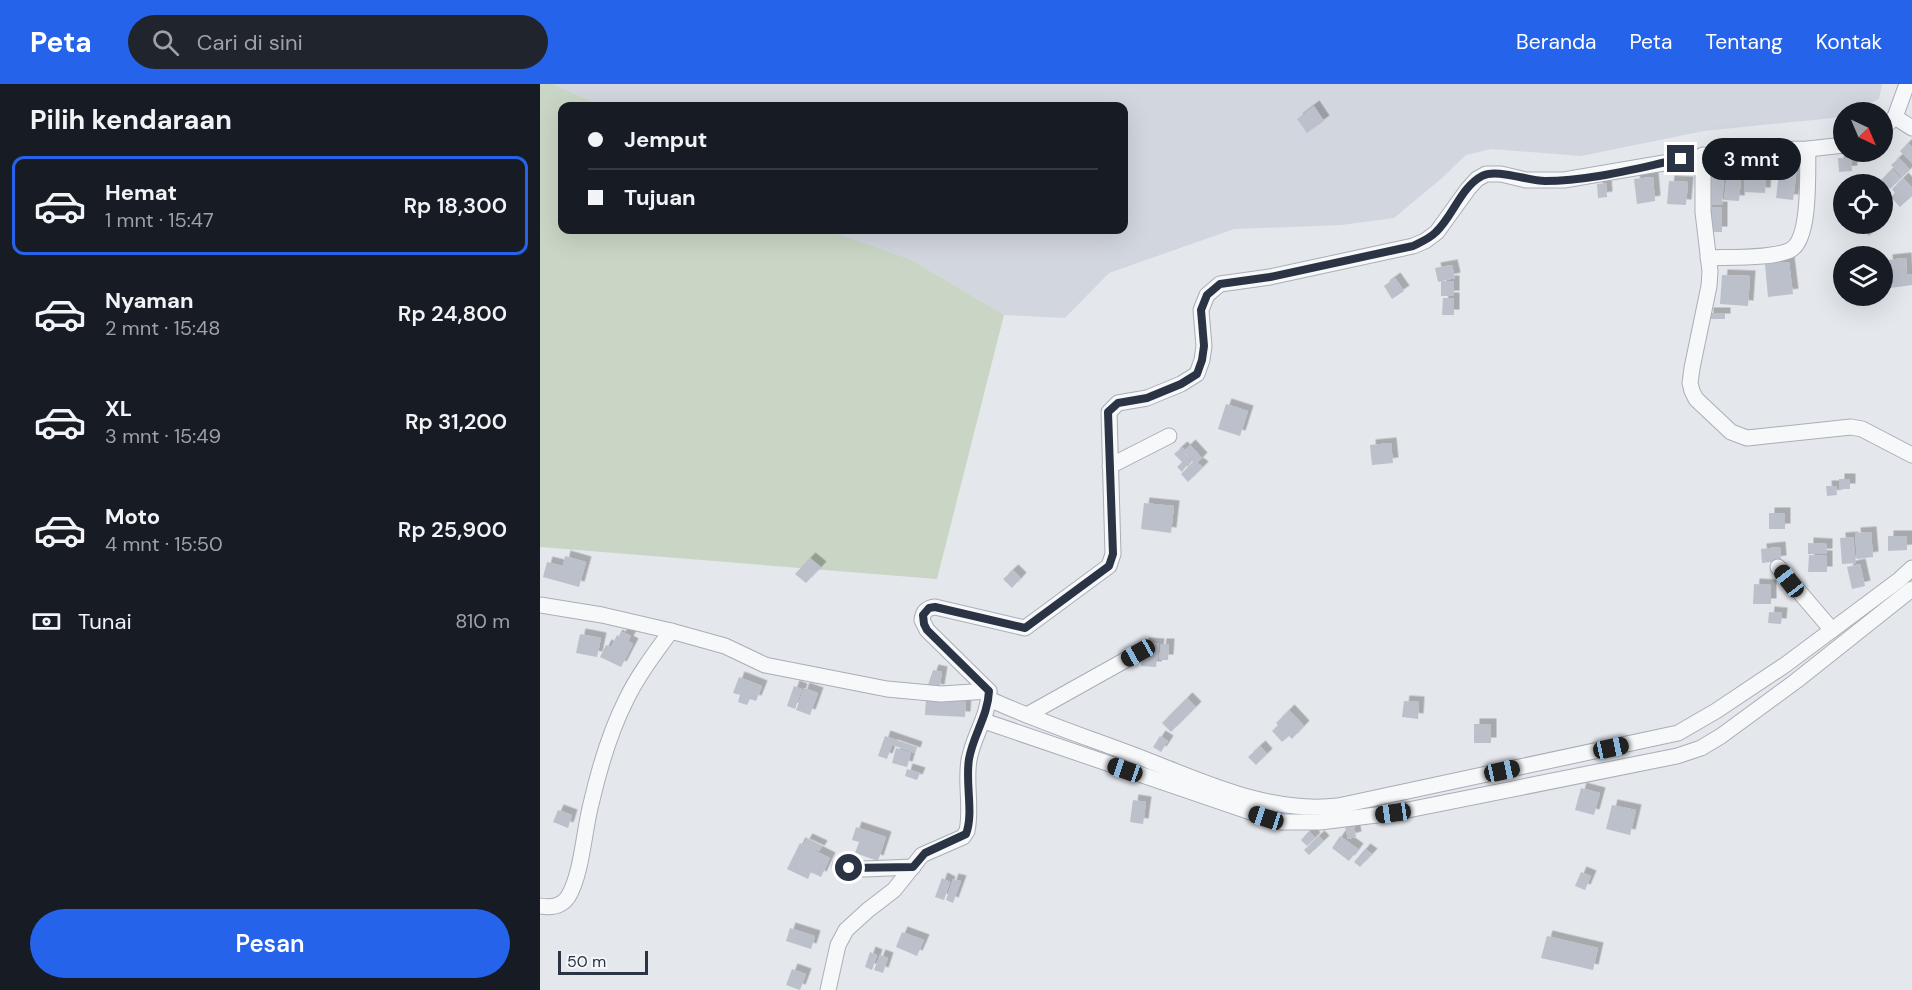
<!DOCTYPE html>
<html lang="id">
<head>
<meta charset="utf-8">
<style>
  body { margin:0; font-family:"DM Sans",sans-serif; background:#20242c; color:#f1f3f6; height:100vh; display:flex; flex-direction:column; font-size:22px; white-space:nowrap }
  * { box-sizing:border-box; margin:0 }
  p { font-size:20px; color:#9ea1a6 }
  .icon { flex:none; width:33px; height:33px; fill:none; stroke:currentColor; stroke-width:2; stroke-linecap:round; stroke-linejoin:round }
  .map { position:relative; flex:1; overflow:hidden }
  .drawer { display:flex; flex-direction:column; background:#171b24; width:540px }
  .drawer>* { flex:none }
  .guide { position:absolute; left:18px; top:18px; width:570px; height:132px; border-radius:12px; box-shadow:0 6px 24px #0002; display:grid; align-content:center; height:132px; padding:0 30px; background:#171b24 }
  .needle { width:39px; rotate:136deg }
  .fabs { position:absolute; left:1293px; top:18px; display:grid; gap:12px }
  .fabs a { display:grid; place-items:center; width:60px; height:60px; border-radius:50%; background:#171b24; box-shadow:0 6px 24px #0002; font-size:30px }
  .scale { position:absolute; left:18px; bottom:15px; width:90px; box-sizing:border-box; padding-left:6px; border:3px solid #2b3445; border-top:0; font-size:16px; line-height:21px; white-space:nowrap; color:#2b3445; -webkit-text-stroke:4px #f4f6f9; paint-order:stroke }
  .end { position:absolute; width:27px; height:27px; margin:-14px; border:8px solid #2b3445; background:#fff; box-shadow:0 0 0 3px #fff }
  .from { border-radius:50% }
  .bubble { position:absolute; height:42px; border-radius:21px; background:#171b24; box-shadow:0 6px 24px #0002; font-size:20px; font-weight:600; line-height:42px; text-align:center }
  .car { position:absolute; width:18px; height:36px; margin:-18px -9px; border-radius:8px; box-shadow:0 0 4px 2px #0007; background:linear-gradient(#222 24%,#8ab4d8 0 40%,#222 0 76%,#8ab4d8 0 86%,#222 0) }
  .guide b { display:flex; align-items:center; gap:21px; height:57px; font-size:22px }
  .guide b+b { border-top:2px solid #363941 }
  .guide i { width:15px; height:15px; background:#f1f3f6 }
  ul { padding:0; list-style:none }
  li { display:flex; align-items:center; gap:18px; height:99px; margin:0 12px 9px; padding:0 18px; border:3px solid transparent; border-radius:12px }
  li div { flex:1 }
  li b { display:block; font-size:22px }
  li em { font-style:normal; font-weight:600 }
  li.current { border-color:#2563eb }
  li>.icon { width:54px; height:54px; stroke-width:1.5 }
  h2 { padding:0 30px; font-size:27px; line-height:72px }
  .pay { display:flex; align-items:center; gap:15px; height:66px; padding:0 30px; font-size:22px }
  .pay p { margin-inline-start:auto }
  .primary-button { display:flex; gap:12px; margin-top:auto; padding:12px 30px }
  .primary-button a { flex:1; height:69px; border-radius:36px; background:#2563eb; color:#fff; font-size:24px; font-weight:600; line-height:69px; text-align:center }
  header { display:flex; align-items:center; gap:36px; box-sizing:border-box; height:84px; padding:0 30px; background:#2563eb; color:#fff }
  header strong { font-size:28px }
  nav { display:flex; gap:33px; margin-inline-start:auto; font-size:21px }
  .search { width:420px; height:54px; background:#20242c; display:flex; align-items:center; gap:15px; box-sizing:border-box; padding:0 21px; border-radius:33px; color:#9ea1a6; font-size:22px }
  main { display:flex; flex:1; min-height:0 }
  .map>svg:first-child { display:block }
  .built { fill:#d2d6de }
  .green { fill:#c9d6c5 }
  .building { fill:#bbc0ca; filter:url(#shadow) }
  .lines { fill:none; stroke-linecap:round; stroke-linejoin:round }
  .minor-casing { stroke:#a9aeb7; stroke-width:17 }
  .minor { stroke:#f7f8fa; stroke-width:15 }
  .route { stroke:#2b3445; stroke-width:8 }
</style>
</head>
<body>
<header>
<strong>Peta</strong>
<div class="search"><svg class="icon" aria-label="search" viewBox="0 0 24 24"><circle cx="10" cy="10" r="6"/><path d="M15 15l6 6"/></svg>Cari di sini</div>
<nav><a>Beranda</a><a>Peta</a><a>Tentang</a><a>Kontak</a></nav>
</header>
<main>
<section class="drawer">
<h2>Pilih kendaraan</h2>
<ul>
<li class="current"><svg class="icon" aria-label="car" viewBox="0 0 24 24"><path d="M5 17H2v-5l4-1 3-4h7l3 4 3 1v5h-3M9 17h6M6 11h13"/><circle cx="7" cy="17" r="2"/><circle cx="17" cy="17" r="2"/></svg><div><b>Hemat</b><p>1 mnt · 15:47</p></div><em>Rp 18,300</em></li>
<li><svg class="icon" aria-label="car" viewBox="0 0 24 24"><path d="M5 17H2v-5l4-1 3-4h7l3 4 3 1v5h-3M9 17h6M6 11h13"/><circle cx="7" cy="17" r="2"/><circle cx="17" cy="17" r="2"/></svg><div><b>Nyaman</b><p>2 mnt · 15:48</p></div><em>Rp 24,800</em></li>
<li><svg class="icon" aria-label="car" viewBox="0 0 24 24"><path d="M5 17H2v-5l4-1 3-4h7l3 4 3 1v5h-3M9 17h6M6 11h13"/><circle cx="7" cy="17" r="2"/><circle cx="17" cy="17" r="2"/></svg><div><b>XL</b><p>3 mnt · 15:49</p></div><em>Rp 31,200</em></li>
<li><svg class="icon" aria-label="car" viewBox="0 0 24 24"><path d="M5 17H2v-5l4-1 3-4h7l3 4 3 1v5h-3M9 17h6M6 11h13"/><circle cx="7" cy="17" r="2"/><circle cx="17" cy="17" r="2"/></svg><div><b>Moto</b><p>4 mnt · 15:50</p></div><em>Rp 25,900</em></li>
</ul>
<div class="pay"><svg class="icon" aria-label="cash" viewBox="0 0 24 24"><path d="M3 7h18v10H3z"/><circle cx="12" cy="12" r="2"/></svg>Tunai<p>810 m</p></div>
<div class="primary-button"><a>Pesan</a></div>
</section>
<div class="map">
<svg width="1372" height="906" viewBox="0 0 1372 906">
  <defs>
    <filter id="shadow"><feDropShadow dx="5.5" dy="-5.5" stdDeviation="0" flood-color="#0004"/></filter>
  </defs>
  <rect width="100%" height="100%" fill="#e4e7ec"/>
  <!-- built -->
  <path class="built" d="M 13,0 L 1342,0 L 1339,15 L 1314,28 L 1304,28 L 1303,33 L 1164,47 L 1041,72 L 951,65 L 926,71 L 902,94 L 854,134 L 801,141 L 694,145 L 569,189 L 525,234 L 464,231 L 370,175 L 286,146 L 584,146 L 584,22 L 63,22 Z"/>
  <!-- green -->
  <path class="green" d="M 0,0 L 13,0 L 63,22 L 22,22 L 22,146 L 286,146 L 370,175 L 464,231 L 397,495 L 0,463 Z"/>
  <!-- building -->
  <g class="building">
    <path d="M 774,22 L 784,37 L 767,49 L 757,35 Z"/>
    <path d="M 1368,59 L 1372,63 L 1372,79 L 1360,67 Z"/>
    <path d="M 1298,74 L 1311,74 L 1312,87 L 1299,88 Z"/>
    <path d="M 1359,74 L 1370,86 L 1362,93 L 1351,81 Z"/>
    <path d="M 1206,79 L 1227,80 L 1225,109 L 1204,108 Z"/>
    <path d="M 1188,81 L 1202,83 L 1199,117 L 1184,116 Z"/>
    <path d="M 1240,81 L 1257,83 L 1253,116 L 1236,114 Z"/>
    <path d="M 1352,85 L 1361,94 L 1350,105 L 1341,96 Z"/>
    <path d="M 1166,91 L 1184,92 L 1182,121 L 1164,120 Z"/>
    <path d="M 1113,93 L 1115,117 L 1097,120 L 1094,95 Z"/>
    <path d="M 1363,94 L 1372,104 L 1372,112 L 1360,123 L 1351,113 L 1355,109 L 1352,105 Z"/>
    <path d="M 1129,97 L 1148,98 L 1146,121 L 1127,120 Z"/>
    <path d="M 1066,99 L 1067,113 L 1058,114 L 1057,100 Z"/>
    <rect x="1166" y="123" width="16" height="25"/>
    <path d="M 1318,140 L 1343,140 L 1329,152 Z"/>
    <path d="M 1366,174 L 1367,190 L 1372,190 L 1372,201 L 1350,204 L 1347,176 Z"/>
    <path d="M 1249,178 L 1253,210 L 1228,213 L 1225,180 Z"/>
    <path d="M 912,181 L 915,194 L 898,198 L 895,184 Z"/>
    <path d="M 1182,191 L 1210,192 L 1208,222 L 1180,220 Z"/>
    <path d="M 855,194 L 864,207 L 852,215 L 844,202 Z"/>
    <rect x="901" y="197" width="13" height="15"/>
    <path d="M 903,214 L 914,214 L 914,231 L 902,231 Z"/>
    <rect x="1168" y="229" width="17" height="6"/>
    <path d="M 686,320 L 708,327 L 700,352 L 678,345 Z"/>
    <path d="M 851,359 L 853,379 L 832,381 L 830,361 Z"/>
    <path d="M 650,361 L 662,374 L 655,381 L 658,379 L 663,383 L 648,398 L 641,390 L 653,378 L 643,367 L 650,377 L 642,388 L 637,383 L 642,378 L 634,370 L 642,363 L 645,366 Z"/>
    <rect x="1299" y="395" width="11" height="10"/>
    <path d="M 1286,402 L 1296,402 L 1297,411 L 1287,412 Z"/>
    <path d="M 604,419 L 634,422 L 631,449 L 601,445 Z"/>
    <rect x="1229" y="429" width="16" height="16"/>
    <path d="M 1331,448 L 1333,473 L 1317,475 L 1315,449 Z"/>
    <path d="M 1348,452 L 1367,452 L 1367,466 L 1348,467 Z"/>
    <path d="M 1313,453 L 1316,479 L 1302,480 L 1300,454 Z"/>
    <path d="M 1268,459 L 1287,460 L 1287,470 L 1268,470 Z"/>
    <path d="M 1240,463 L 1241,477 L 1222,479 L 1221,465 Z"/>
    <path d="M 1269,471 L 1287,472 L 1287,488 L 1268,488 Z"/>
    <path d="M 25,472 L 46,478 L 39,503 L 3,493 L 7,478 L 23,482 Z"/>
    <path d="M 270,474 L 281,483 L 266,499 L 255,490 Z"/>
    <path d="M 1320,480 L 1325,502 L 1312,505 L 1307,483 Z"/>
    <path d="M 473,486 L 481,494 L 472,504 L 463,495 Z"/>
    <path d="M 1214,500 L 1231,501 L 1231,520 L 1213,520 Z"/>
    <path d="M 1229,528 L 1242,529 L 1241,540 L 1228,539 Z"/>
    <path d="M 83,548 L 91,552 L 88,557 L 93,560 L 81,583 L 60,573 L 66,561 L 71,563 L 77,551 L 80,553 Z"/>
    <path d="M 40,550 L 61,554 L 57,573 L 36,569 Z"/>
    <path d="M 603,559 L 619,560 L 616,583 L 601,582 Z"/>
    <path d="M 621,560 L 629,560 L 628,576 L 619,576 Z"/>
    <path d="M 393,586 L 402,588 L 399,606 L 387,604 Z"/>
    <path d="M 199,593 L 222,602 L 216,617 L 210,615 L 207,621 L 198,618 L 200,611 L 193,609 Z"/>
    <path d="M 254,602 L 262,605 L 255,625 L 247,622 Z"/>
    <path d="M 264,604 L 278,609 L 270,631 L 256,626 Z"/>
    <path d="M 647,614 L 656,623 L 631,648 L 622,639 Z"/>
    <path d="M 386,615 L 426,617 L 425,633 L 385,631 Z"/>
    <path d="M 864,617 L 879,618 L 878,635 L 862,633 Z"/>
    <path d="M 749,626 L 764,642 L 752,655 L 749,652 L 742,658 L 732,647 L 738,641 L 736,639 Z"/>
    <rect x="934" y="640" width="17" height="19"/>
    <path d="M 345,652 L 377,663 L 375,669 L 352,661 L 347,675 L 338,672 Z"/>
    <path d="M 620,652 L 628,657 L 621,668 L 613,663 Z"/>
    <path d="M 720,662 L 727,670 L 716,681 L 708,673 Z"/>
    <path d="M 356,664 L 371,669 L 367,683 L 352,679 Z"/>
    <path d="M 367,685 L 380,689 L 377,696 L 365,692 Z"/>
    <path d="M 1041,704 L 1060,709 L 1054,731 L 1035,726 Z"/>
    <path d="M 593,716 L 606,718 L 603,740 L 590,738 Z"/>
    <path d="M 1072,721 L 1096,726 L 1090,751 L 1066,745 Z"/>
    <path d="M 18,726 L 32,731 L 28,744 L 13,738 Z"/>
    <path d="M 814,741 L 816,753 L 808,755 L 805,743 Z"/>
    <path d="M 316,743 L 346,753 L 338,777 L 315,769 L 319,758 L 312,756 Z"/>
    <path d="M 769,747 L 775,754 L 767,762 L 761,756 Z"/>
    <path d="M 779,752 L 784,757 L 769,771 L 764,766 Z"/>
    <path d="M 800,752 L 818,765 L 809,777 L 792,764 Z"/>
    <path d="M 267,755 L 282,762 L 279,767 L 264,760 Z"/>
    <path d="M 260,759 L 290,774 L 281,793 L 271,788 L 268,795 L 247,785 Z"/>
    <path d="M 825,765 L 832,770 L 820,783 L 814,778 Z"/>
    <path d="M 1041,788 L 1051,792 L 1045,806 L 1035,802 Z"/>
    <path d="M 402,794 L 410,798 L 404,816 L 395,813 Z"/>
    <path d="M 413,795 L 421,797 L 413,819 L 406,816 Z"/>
    <path d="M 250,844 L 275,852 L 271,865 L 246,857 Z"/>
    <path d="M 362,848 L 384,856 L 377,872 L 356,863 Z"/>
    <path d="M 1007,852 L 1058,864 L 1053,886 L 1001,874 Z"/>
    <path d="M 330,868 L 337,871 L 332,886 L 325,883 Z"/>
    <path d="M 340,871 L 348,874 L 343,889 L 334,886 Z"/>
    <path d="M 252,885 L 266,890 L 260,906 L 246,901 Z"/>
  </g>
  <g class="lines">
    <!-- minor casing -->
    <g class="minor-casing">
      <g id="minor">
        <path d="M 1355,33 L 1372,44"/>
        <path d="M 1342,45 L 1355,33 L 1367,0"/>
        <path d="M 1163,71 L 1163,128 L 1170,187 L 1169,202 L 1152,284 L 1150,299 L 1152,307 L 1156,315 L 1191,348 L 1207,354 L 1311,343 L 1322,345 L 1372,371"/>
        <path d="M 1168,174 C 1188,173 1237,175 1252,165 C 1271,152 1267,87 1268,65"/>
        <path d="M 570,382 L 629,352"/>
        <path d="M 1238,483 L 1292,546"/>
        <path d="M 0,521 L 62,531 L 131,547 L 185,562 L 225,581 L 347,605 L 401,610 L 449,607"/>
        <path d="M 449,615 C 495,636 543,652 591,670 C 658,695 725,730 798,722 L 1138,649 L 1176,627 L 1245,581 L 1359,496 L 1372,484"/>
        <path d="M 487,631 L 598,569"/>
        <path d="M 444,637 L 740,738 L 780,738 L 853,729 L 1137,672 L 1161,664 L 1181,652 L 1256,597 L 1372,505"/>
        <path d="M 300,782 L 325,785 L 373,783"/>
        <path d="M 0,822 C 11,824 21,823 28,813 C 42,790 44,746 51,720 C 59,685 70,648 86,616 C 98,591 115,569 131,547"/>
        <path d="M 288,906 L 298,861 L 306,846 L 328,826 L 354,806 L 382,771 L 423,753 L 427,747 C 432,724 425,699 429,676 C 433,652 449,632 449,607 L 387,546 L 382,536 C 383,527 387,524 395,523 L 485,544 L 569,482 L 573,470 L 569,328 L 578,319 L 607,314 L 641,300 L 657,290 L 662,276 L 664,262 L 661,226 L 667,211 L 680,200 L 730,193 L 873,162 L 885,157 L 897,148 L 928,105 L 937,95 L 946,90 L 961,90 L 986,96 L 1024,96 L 1200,66 L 1268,65 L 1304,61"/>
      </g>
    </g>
    <!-- minor -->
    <use href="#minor" class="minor"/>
  </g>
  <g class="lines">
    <!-- route -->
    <path class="route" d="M 309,784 L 373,783 L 385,769 L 426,750 C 434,729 425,699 429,675 C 433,651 448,632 449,607 L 387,546 L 384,540 L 383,531 L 389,524 L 395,523 L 485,544 L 569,482 L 573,470 L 568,328 L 578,319 L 607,314 L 641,300 L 657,290 L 662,276 L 664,262 L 661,226 L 667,211 L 680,200 L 730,193 L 873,162 C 881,158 889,155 896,148 C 913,132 921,103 942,92 C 956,84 988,97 1005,97 C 1050,97 1097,84 1141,75"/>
  </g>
</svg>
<div class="fabs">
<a><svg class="needle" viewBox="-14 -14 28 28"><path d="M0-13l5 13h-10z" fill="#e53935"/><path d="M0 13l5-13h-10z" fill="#9ea1a6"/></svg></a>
<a><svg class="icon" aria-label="locate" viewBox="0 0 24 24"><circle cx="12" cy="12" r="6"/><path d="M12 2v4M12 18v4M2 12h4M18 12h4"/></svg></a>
<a><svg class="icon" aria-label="layers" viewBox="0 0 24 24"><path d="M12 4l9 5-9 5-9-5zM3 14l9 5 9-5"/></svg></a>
</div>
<div class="scale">50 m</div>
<i class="end from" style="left:309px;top:784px"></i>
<i class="end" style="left:1141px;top:75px"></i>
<div class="bubble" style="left:1162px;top:54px;width:99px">3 mnt</div>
<i class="car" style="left:1249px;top:497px;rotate:322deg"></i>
<i class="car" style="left:598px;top:569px;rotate:241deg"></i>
<i class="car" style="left:1071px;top:664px;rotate:78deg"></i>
<i class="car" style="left:585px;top:686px;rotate:289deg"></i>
<i class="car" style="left:962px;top:687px;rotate:78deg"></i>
<i class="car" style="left:853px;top:729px;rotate:262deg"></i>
<i class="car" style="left:726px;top:734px;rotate:288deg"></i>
<div class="guide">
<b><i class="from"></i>Jemput</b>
<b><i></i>Tujuan</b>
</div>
</div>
</main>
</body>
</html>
